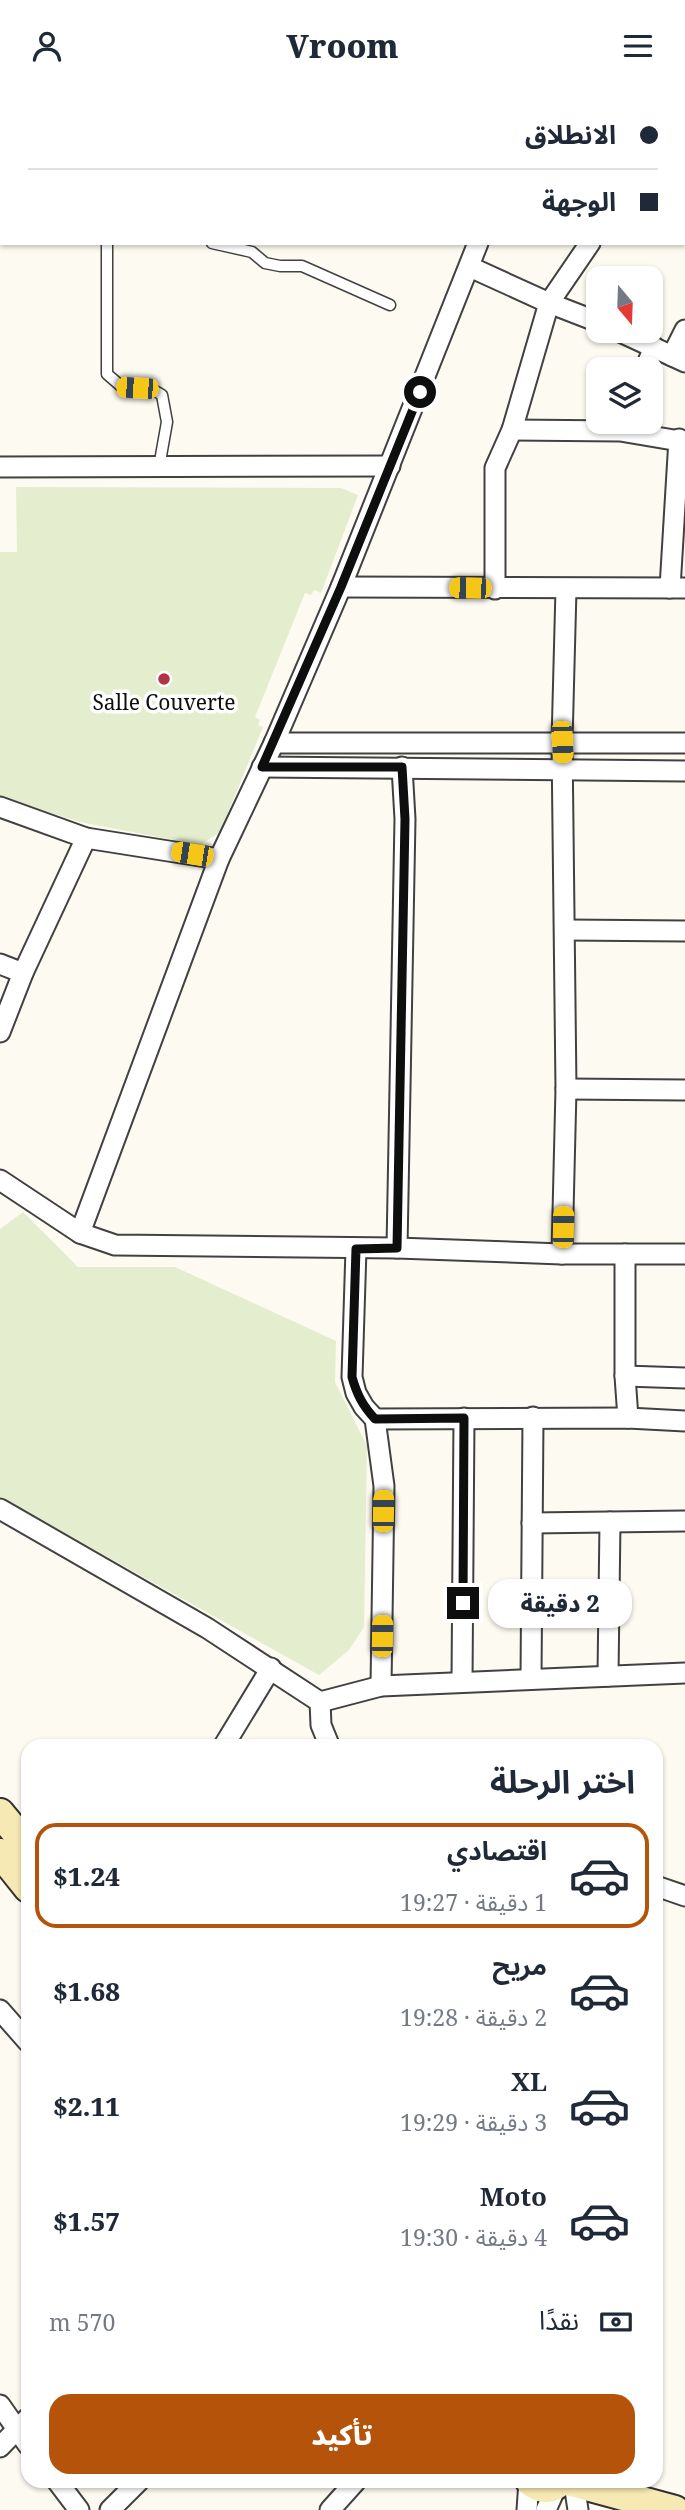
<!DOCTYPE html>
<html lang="ar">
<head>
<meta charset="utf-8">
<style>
  body { margin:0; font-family:"Noto Serif","Noto Sans Arabic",serif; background:#f2f2f3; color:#1f2937; direction:rtl; height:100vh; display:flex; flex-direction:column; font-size:26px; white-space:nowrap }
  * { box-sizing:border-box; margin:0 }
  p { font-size:23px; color:#747a83 }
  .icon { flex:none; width:38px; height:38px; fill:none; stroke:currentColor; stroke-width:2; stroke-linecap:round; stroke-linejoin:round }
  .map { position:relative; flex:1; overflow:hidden; direction:ltr }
  .drawer { position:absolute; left:21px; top:1648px; width:642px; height:749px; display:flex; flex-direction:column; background:#fff; border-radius:21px; box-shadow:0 2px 5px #0004; direction:rtl }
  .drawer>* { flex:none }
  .guide { position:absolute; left:0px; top:0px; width:686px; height:154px; box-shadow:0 2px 5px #0004; direction:rtl; display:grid; align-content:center; height:154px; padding:0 28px; background:#fff }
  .needle { width:46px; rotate:161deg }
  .tools { position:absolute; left:586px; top:175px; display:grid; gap:14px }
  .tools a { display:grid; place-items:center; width:77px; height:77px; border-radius:14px; background:#fff; box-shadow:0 2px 5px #0004; font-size:35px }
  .end { position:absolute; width:32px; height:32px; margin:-16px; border:9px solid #0e0e0e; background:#fff; box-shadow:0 0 0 4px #fff }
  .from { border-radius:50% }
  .bubble { position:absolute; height:49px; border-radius:21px; background:#fff; box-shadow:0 2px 5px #0004; font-size:23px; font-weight:800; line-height:49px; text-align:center; direction:rtl }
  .car { position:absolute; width:21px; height:42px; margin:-21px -10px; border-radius:9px; box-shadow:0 0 5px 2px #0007; background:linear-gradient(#f5c518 24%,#345 0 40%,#f5c518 0 76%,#345 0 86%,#f5c518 0) }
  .guide b { display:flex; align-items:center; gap:24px; height:66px; font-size:26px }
  .guide b+b { border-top:2px solid #e0e1e3 }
  .guide i { width:18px; height:18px; background:#1f2937 }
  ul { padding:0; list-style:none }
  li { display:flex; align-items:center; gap:21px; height:105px; margin:0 14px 10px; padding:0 14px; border:4px solid transparent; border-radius:21px }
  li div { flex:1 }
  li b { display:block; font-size:26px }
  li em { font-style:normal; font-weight:800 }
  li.active { border-color:#b45309 }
  li>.icon { width:63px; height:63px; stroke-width:1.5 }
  h2 { padding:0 28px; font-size:32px; line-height:84px }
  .pay { display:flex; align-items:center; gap:18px; height:77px; padding:0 28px; font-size:26px }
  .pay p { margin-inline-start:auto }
  .action { display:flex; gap:14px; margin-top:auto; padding:14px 28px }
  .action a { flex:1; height:80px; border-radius:21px; background:#b45309; color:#fff; font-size:28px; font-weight:800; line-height:80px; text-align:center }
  header { display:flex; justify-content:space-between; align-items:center; height:91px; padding:0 28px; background:#fff; font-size:32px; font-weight:800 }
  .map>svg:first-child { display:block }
  .pitch { fill:#e5edcf }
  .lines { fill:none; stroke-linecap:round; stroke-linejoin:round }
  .lane-casing { stroke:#414141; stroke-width:13 }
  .street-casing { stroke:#414141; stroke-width:23 }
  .secondary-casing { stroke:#303030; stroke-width:32 }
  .lane { stroke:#fff; stroke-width:10 }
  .street { stroke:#fff; stroke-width:19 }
  .secondary { stroke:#f6e9b3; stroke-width:28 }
  .route { stroke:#0e0e0e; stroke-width:9 }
  .poi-dot { fill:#af3545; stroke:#fff; stroke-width:2.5 }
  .labels { text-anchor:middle; stroke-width:7; stroke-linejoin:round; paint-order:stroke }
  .poi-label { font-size:21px; fill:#0e0e0e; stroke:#fff }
</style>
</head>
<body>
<header><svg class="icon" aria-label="menu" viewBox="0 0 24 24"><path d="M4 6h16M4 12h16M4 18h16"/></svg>Vroom<svg class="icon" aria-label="person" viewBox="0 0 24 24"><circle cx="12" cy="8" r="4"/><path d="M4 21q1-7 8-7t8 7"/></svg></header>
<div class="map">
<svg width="685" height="2419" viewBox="0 0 685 2419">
  <rect width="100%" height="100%" fill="#fdfaf1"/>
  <!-- pitch -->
  <g class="pitch">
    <path d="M 16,396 L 341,397 L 358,404 L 321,502 L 314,499 L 311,504 L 305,502 L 255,626 L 260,629 L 258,634 L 263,636 L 220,741 L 200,754 L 80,731 L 0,706 L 0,461 L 17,461 Z"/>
    <path d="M 23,1121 L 78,1176 L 175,1176 L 336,1250 L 335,1291 L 367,1355 L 364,1536 L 349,1559 L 319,1584 L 0,1406 L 0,1138 Z"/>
  </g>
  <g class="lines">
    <!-- lane casing -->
    <g class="lane-casing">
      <g id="lane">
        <path d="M 107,152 L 107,283 L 122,296 L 152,298 L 162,304 L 167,331 L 159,376"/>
        <path d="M 212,152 L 252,161 L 265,172 L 280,175 L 302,175 L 390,214"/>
      </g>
    </g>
    <!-- street casing -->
    <g class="street-casing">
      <g id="street">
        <path d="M 146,0 L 150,2"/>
        <path d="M 224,2 L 225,0"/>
        <path d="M 362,2 L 363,0"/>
        <path d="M 532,2 L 533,0"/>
        <path d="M 668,2 L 669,0"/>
        <path d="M 470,176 L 549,212 L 598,231"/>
        <path d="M 618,240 L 685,271"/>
        <path d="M 672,265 L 685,239"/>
        <path d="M 645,278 L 654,256"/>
        <path d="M 512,339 L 620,340 L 685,351"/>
        <path d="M 0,376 L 390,375"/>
        <path d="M 341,496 L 685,497"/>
        <path d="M 670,497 L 679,348"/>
        <path d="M 495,498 L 495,377 L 512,339 L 549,212 L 590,152"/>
        <path d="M 274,652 L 685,652"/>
        <path d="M 262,676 L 685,680"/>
        <path d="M 0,716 L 86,747 L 219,768"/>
        <path d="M 566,839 L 685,840"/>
        <path d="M 0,873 L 23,882"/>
        <path d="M 0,941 L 23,882 L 86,747"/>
        <path d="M 566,998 L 685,999"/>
        <path d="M 0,1089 L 80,1142 L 115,1154 L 397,1157 L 562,1163 L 685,1163"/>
        <path d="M 80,1142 L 219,768 L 274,652 L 341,496 L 478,152"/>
        <path d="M 397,1157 L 405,728 L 402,676"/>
        <path d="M 356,1158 L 352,1286 L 356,1302 L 364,1316 L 375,1328 L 384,1395 L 381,1595"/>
        <path d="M 562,1163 L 566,998 L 562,651 L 566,498"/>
        <path d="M 625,1163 L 625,1285 L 628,1327"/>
        <path d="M 625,1285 L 685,1287"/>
        <path d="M 375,1328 L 628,1327 L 685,1330"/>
        <path d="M 0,1418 L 207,1537 L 320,1611 L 321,1634 L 330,1656"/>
        <path d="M 532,1432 L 685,1430"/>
        <path d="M 608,1585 L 610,1431"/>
        <path d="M 531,1588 L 533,1326"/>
        <path d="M 462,1591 L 464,1327"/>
        <path d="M 320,1611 L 381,1595 L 685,1582"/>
        <path d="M 223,1656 L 271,1577"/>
        <path d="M 656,1795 L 685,1805"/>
        <path d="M 0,1919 L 28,1951"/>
        <path d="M 0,2314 L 28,2354"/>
        <path d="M 0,2356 L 28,2327"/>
        <path d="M 57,2390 L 79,2419"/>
        <path d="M 574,2392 L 578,2419"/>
        <path d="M 110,2419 L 139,2390"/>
        <path d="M 330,2419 L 356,2390"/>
        <path d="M 527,2419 L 529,2390"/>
        <path d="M 546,2419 L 557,2394"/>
      </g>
    </g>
    <!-- secondary casing -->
    <g class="secondary-casing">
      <g id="secondary">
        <path d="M 0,1722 L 28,1756"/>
        <path d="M 0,1762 L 28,1797"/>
        <path d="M 530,2390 C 540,2399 552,2400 561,2390"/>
        <path d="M 568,2390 L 675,2419"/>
      </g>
    </g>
    <!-- lane -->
    <use href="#lane" class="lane"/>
    <!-- street -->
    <use href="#street" class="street"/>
    <!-- secondary -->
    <use href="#secondary" class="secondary"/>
  </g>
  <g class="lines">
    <!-- route -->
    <path class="route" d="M 420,301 L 341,496 L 262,676 L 402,676 L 405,728 L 397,1157 L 356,1158 L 352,1286 C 357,1304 363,1315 375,1328 L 464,1327 L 463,1512"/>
  </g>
  <!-- markers -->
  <circle class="poi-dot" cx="164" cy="588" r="7"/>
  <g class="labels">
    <!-- poi labels -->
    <g class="poi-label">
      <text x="164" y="619">Salle Couverte</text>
    </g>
  </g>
</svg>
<div class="tools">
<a><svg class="needle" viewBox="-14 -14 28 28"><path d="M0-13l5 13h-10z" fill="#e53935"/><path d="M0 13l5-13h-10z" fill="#747a83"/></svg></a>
<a><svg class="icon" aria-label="layers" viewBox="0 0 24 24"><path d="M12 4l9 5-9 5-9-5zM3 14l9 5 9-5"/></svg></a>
</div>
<i class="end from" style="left:420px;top:301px"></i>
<i class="end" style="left:463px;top:1512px"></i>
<div class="bubble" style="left:488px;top:1488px;width:144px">2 دقيقة</div>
<i class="car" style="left:137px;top:297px;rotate:273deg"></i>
<i class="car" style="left:470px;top:497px;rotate:271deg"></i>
<i class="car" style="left:562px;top:651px;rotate:177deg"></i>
<i class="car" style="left:192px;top:763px;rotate:279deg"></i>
<i class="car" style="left:563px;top:1136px;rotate:1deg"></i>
<i class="car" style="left:383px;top:1420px;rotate:1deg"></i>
<i class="car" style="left:382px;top:1545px;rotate:1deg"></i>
<div class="guide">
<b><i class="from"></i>الانطلاق</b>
<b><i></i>الوجهة</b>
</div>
<section class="drawer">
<h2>اختر الرحلة</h2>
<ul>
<li class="active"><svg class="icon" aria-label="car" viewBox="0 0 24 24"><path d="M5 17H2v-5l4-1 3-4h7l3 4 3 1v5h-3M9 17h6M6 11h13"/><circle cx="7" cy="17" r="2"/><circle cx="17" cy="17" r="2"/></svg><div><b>اقتصادي</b><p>1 دقيقة · 19:27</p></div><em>$1.24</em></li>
<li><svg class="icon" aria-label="car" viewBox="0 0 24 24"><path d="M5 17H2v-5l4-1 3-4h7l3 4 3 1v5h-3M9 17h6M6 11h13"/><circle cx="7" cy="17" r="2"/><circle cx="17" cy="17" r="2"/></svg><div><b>مريح</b><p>2 دقيقة · 19:28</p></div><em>$1.68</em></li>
<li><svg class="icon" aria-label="car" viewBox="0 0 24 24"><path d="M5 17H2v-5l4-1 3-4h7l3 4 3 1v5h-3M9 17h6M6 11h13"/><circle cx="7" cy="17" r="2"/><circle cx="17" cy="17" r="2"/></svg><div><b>XL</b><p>3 دقيقة · 19:29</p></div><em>$2.11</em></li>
<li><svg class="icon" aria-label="car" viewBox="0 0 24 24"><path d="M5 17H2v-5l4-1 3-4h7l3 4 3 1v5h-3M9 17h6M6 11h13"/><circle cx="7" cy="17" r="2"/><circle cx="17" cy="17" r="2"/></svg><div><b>Moto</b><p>4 دقيقة · 19:30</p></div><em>$1.57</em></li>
</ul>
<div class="pay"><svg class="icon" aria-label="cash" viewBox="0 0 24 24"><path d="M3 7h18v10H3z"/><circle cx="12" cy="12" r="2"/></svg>نقدًا<p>570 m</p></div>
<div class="action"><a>تأكيد</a></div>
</section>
</div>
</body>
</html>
